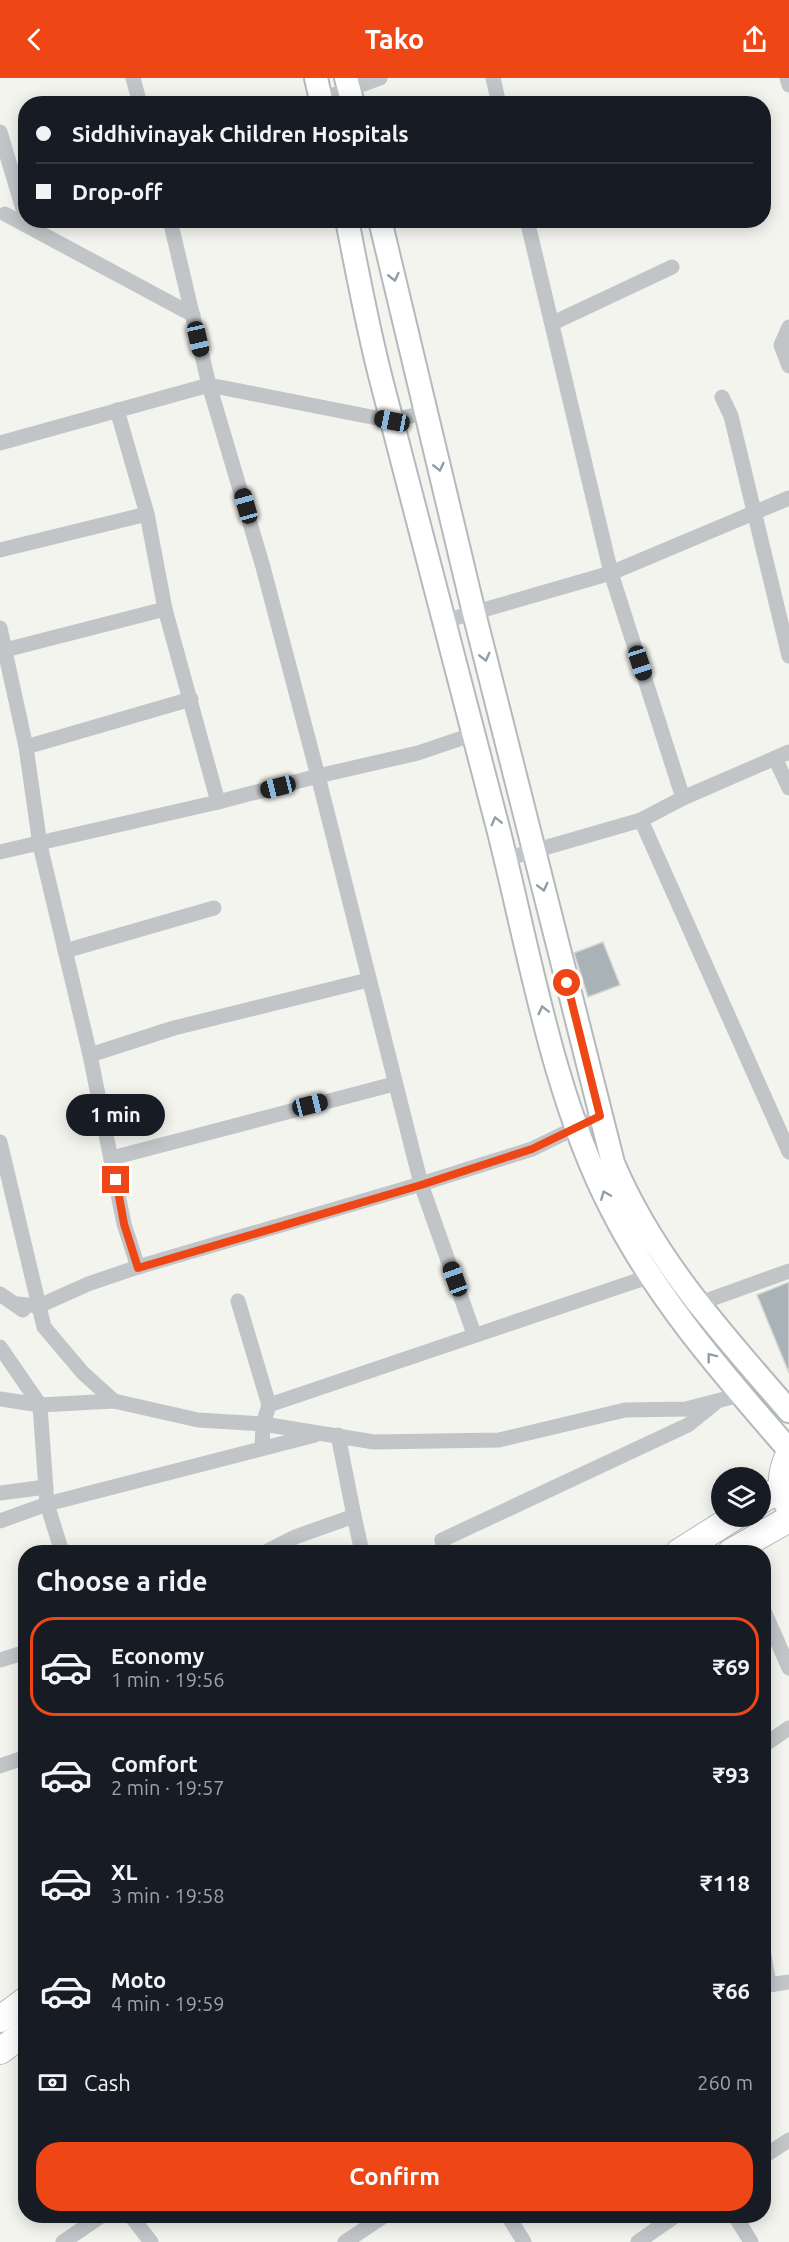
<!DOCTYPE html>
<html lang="en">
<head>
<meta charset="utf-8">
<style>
  body { margin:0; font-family:Ubuntu,sans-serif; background:#20242c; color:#f1f3f6; height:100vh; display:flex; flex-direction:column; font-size:22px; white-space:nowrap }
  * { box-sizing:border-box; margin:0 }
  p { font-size:20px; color:#9ea1a6 }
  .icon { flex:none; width:33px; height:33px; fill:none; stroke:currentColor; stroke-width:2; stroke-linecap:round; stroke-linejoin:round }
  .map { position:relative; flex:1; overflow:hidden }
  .drawer { position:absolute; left:18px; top:1467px; width:753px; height:678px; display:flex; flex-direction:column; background:#171b24; border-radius:24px; box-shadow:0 3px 15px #0003 }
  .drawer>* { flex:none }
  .top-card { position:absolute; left:18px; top:18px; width:753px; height:132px; border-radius:24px; box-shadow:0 3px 15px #0003; display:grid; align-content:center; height:132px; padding:0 18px; background:#171b24 }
  .controls { position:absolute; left:711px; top:1389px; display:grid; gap:12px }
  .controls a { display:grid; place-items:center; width:60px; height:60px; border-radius:50%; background:#171b24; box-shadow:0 3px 15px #0003; font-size:30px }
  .end { position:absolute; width:27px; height:27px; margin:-14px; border:8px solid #ee4715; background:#fff; box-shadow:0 0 0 3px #fff }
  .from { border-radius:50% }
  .bubble { position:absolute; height:42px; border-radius:21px; background:#171b24; box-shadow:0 3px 15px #0003; font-size:20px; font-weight:700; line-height:42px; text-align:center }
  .car { position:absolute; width:18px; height:36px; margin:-18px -9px; border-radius:8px; box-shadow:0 0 4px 2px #0007; background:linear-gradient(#222 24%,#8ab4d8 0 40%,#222 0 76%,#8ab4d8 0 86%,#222 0) }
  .top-card b { display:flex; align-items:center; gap:21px; height:57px; font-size:22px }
  .top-card b+b { border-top:2px solid #363941 }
  .top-card i { width:15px; height:15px; background:#f1f3f6 }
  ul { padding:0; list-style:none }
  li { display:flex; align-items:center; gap:18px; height:99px; margin:0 12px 9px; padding:0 6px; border:3px solid transparent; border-radius:24px }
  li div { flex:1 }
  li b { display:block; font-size:22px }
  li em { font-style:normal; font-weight:700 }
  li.current { border-color:#ee4715 }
  li>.icon { width:54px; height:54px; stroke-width:1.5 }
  h2 { padding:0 18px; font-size:27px; line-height:72px }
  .pay { display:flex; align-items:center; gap:15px; height:66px; padding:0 18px; font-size:22px }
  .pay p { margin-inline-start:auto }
  .primary-button { display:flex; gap:12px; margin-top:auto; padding:12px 18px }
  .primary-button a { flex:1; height:69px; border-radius:24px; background:#ee4715; color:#fff; font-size:24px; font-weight:700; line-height:69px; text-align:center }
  header { display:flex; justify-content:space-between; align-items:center; height:78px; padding:0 18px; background:#ee4715; color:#fff; font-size:27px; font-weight:700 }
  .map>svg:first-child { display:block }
  .building { fill:#a9b2b6; stroke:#d5d5d2; stroke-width:1.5 }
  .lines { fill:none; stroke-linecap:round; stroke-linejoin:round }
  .secondary-casing { stroke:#b3b9bd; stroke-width:26 }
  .primary-casing { stroke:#b4b8bc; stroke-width:28 }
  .street { stroke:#c1c5c8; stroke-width:15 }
  .secondary { stroke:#fff; stroke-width:22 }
  .primary { stroke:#fff; stroke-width:26 }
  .oneway { stroke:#909ea8 }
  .route { stroke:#ee4715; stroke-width:8 }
</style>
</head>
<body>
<header><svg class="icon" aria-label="back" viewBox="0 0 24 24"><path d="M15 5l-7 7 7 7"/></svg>Tako<svg class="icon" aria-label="share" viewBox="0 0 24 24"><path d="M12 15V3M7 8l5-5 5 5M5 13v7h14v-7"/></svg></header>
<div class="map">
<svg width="789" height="2164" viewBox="0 0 789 2164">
  <rect width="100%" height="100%" fill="#f4f4ef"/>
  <!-- building -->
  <g class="building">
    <path d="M 603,864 L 620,907 L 588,919 L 574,875 Z"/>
    <path d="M 789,1204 L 789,1295 L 757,1217 Z"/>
  </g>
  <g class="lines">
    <!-- secondary casing -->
    <g class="secondary-casing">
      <g id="secondary">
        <path d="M 316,0 L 322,26"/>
        <path d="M 346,0 L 353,26"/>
        <path d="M 347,142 C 358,197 368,252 382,305 C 420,454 460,601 498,750 C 530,876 552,1016 612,1132 C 657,1221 724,1297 789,1372"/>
        <path d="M 380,142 L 474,535 L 613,1085 C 654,1182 721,1254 789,1333"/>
      </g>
    </g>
    <!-- primary casing -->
    <g class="primary-casing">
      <g id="primary">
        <path d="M 789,1376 C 780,1395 779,1411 789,1429"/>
        <path d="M 760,1423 L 782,1410"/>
        <path d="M 679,1474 L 736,1438"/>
        <path d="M 731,1474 L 789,1441"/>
        <path d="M 0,1941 L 26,1922"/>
        <path d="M 0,1973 L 26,1954"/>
      </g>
    </g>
    <!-- street -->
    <g class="street">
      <path d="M 133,0 L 140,26"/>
      <path d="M 493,0 L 499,26"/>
      <path d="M 787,0 L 789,7"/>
      <path d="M 309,26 L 380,0"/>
      <path d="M 0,54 L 23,131"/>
      <path d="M 5,136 L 193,237"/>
      <path d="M 170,142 L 209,307 L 263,489 L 318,698 L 418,675 L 474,656"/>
      <path d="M 527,142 L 611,495 L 683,720"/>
      <path d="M 553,245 L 672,189"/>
      <path d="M 789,249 L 781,267 L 789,288"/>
      <path d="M 722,319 L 731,338 L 789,578"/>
      <path d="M 117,332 L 147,436"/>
      <path d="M 0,365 L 209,307 L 392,343 L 426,334"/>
      <path d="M 0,472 L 147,436 L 165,531 L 218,724 L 318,698 L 421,1106 L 474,1256"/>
      <path d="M 445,543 L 611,495 L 789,420"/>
      <path d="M 0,550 L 26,669 L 40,767 L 90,977 L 124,1146 L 138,1189"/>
      <path d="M 5,572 L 165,531"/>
      <path d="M 26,669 L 191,621"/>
      <path d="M 775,680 L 789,710"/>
      <path d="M 641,742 L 789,1074"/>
      <path d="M 0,774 L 218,724"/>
      <path d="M 506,781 L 641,742 L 683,720 L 789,674"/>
      <path d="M 65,873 L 214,830"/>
      <path d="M 90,977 L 174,950 L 368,902"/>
      <path d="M 0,1064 L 44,1249 L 83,1295 L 114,1323 L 198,1342 L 263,1346 L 262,1370"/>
      <path d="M 112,1080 L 394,1006"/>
      <path d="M 648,1199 L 269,1327 L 263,1346 L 374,1364 L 499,1362 L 625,1332 L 686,1331 L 740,1317"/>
      <path d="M 0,1216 L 23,1232"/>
      <path d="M 238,1223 L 269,1327"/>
      <path d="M 17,1226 L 39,1228 L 88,1206 L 138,1189 L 421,1106 L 532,1071 L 600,1038"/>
      <path d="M 692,1228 L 789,1193"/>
      <path d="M 0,1269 L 40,1327"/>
      <path d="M 0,1321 L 40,1327"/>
      <path d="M 0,1415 L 46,1409"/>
      <path d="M 354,1438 L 362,1474"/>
      <path d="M 0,1443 L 47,1426 L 40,1327 L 114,1323"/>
      <path d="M 62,1474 L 47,1426 L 315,1357"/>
      <path d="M 266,1474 L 295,1459 L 354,1438 L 338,1357"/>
      <path d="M 444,1474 L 442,1462 L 688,1347 L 714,1326"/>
      <path d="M 764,1533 L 789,1590"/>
      <path d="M 0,1582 L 26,1574"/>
      <path d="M 764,1667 L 789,1650"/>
      <path d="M 0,1688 L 26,1679"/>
      <path d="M 764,1877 L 769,1907 L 789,1904"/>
      <path d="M 764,2078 L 789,2062"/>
      <path d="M 131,2138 L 151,2164"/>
      <path d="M 508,2138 L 524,2164"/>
      <path d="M 735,2138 L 751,2164"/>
      <path d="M 63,2164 L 101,2138"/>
      <path d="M 345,2164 L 384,2138"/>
      <path d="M 638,2164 L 675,2138"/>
    </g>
    <!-- secondary -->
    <use href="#secondary" class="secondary"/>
    <!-- primary -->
    <use href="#primary" class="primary"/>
  </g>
  <!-- one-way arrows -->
  <defs><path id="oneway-chevron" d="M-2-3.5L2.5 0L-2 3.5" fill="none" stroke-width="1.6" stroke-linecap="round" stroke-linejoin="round" transform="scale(1.5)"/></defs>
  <g class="oneway">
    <use href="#oneway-chevron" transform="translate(394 199) rotate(77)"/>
    <use href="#oneway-chevron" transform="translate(439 389) rotate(77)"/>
    <use href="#oneway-chevron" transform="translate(485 579) rotate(76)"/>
    <use href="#oneway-chevron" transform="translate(496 743) rotate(-104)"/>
    <use href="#oneway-chevron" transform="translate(543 809) rotate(76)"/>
    <use href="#oneway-chevron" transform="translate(543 932) rotate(-104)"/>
    <use href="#oneway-chevron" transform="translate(605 1117) rotate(-112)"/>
    <use href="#oneway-chevron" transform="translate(711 1279) rotate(-128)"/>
  </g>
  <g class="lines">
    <!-- route -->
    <path class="route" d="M 116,1102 L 124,1146 L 138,1190 L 421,1107 L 532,1071 L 600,1038 L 567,905"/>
  </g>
</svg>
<div class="controls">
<a><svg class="icon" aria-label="layers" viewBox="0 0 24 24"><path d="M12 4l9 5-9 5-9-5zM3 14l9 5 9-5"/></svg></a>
</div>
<i class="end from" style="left:567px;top:905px"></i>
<i class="end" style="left:116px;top:1102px"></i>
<div class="bubble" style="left:66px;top:1016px;width:99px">1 min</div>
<i class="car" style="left:198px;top:261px;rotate:167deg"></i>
<i class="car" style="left:392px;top:343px;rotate:281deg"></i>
<i class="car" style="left:246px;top:428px;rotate:344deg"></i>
<i class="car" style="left:640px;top:585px;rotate:162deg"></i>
<i class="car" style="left:278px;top:709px;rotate:256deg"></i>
<i class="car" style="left:310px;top:1027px;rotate:76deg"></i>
<i class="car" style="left:455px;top:1201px;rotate:340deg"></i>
<div class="top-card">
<b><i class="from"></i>Siddhivinayak Children Hospitals</b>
<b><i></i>Drop-off</b>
</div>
<section class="drawer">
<h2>Choose a ride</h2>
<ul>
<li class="current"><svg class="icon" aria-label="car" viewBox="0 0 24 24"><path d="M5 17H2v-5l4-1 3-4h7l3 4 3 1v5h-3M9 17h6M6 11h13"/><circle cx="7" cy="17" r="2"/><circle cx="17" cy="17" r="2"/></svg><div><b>Economy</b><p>1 min · 19:56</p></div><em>₹69</em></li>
<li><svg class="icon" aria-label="car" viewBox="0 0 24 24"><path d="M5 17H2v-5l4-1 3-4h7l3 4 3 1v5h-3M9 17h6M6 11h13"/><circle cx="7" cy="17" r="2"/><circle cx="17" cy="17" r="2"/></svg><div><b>Comfort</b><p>2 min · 19:57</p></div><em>₹93</em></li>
<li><svg class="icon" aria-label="car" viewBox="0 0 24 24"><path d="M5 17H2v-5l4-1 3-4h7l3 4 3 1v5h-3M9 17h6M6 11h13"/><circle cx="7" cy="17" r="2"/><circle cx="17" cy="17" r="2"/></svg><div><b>XL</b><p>3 min · 19:58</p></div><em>₹118</em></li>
<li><svg class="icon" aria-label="car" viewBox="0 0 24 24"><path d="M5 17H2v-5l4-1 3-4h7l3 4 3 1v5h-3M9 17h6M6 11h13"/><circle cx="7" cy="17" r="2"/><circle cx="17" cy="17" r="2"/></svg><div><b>Moto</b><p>4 min · 19:59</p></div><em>₹66</em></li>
</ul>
<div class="pay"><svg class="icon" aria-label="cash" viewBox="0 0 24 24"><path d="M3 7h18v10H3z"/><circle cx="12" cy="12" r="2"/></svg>Cash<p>260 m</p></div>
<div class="primary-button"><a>Confirm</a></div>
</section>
</div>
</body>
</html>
